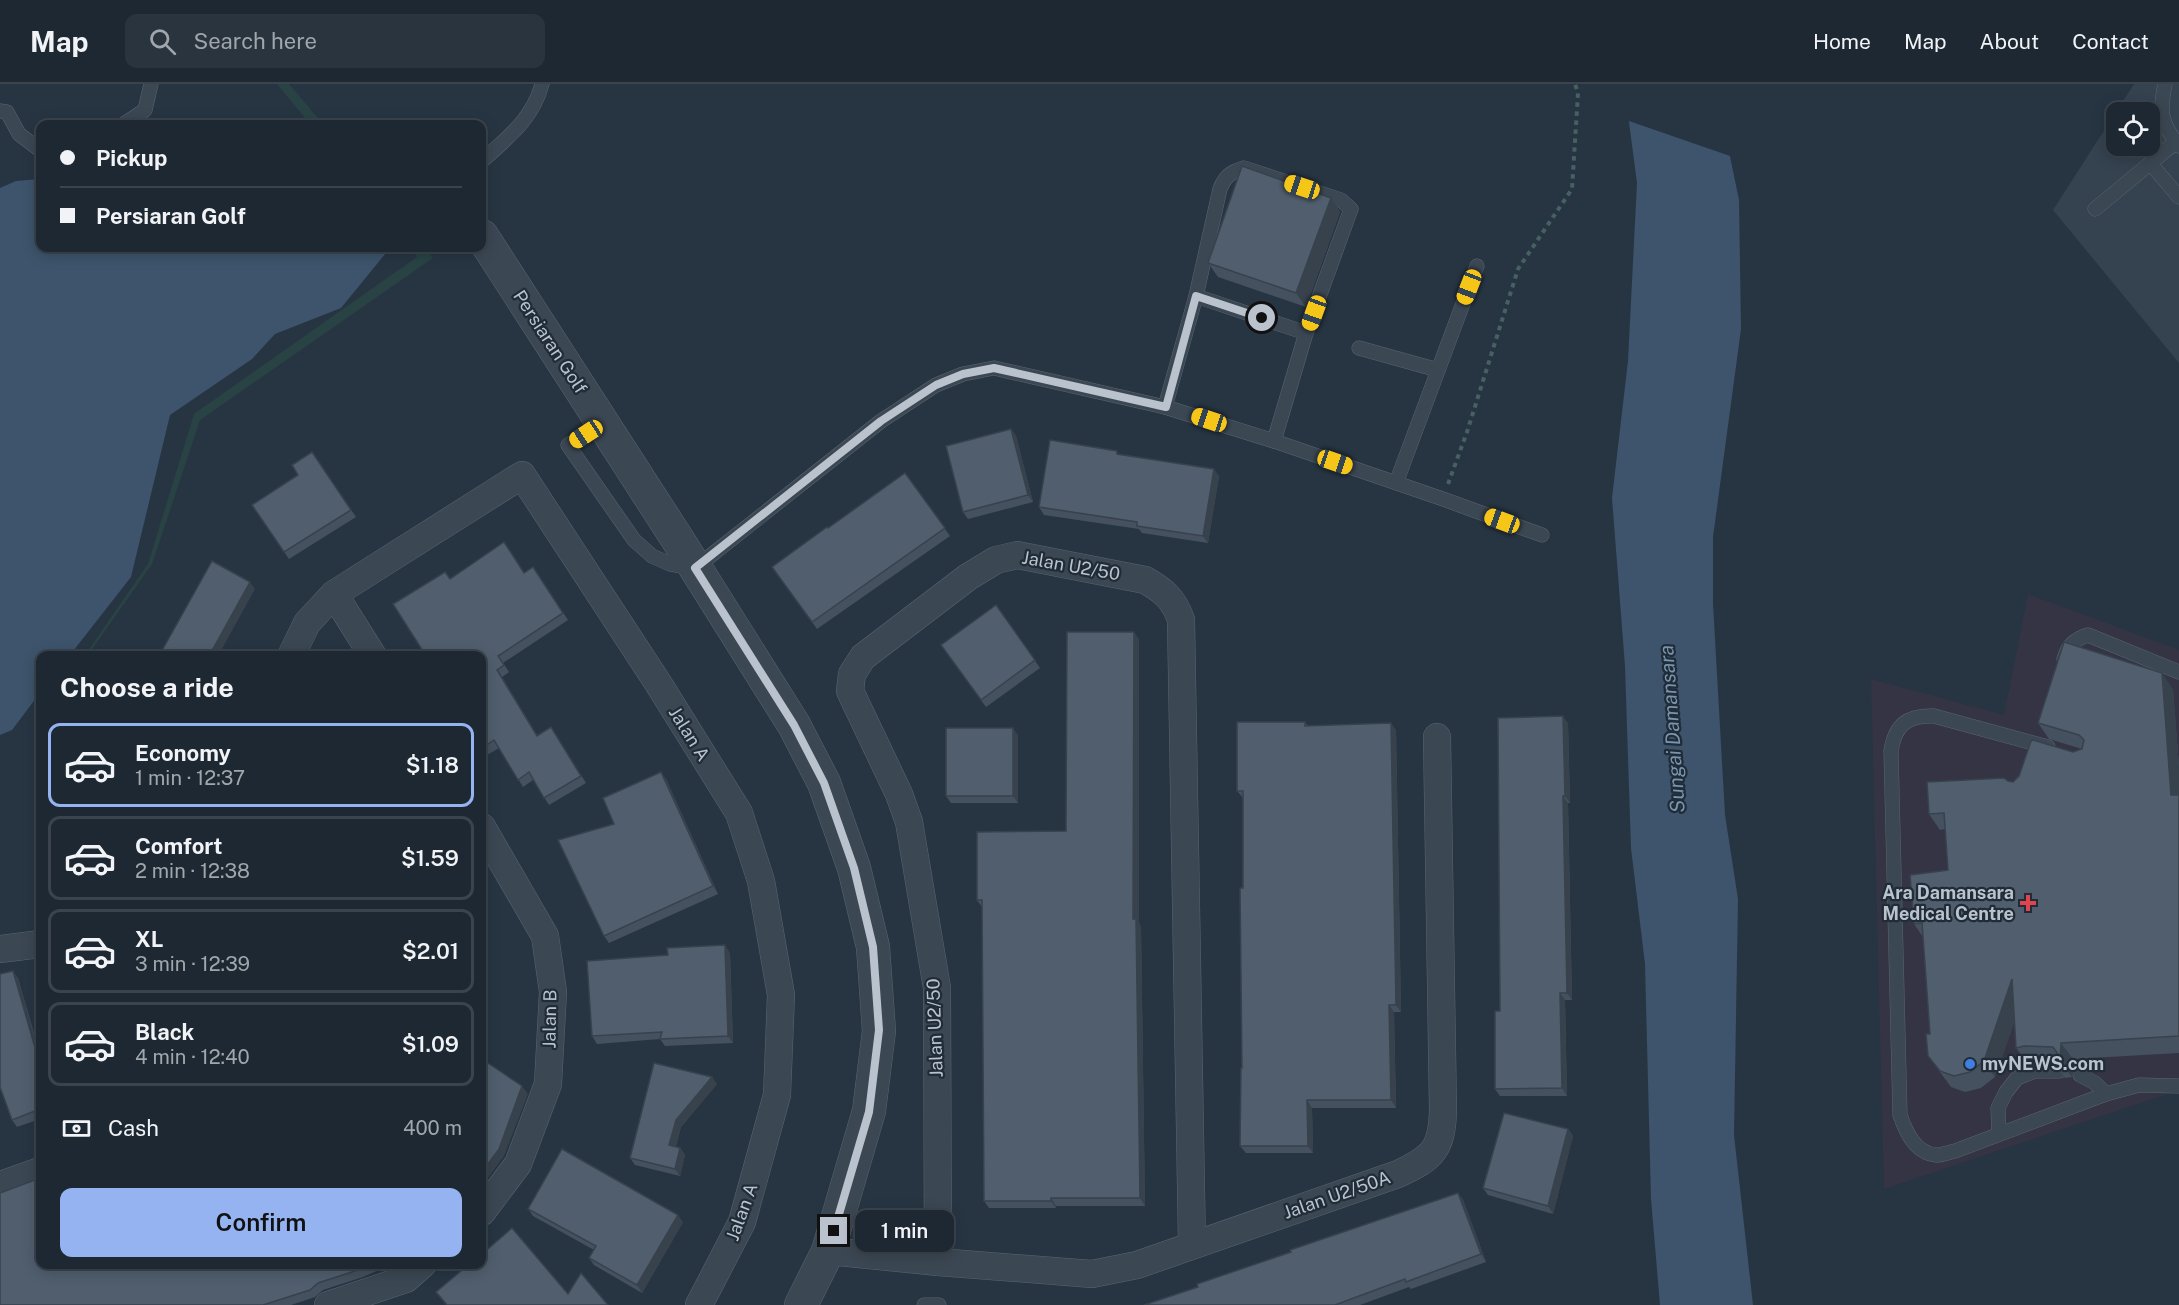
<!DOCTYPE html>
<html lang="en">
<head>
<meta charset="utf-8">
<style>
  body { margin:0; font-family:"Public Sans",sans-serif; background:#2a343e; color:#f1f3f6; height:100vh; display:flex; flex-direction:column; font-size:22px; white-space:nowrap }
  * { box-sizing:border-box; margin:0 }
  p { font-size:20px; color:#a0a6ac }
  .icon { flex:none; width:33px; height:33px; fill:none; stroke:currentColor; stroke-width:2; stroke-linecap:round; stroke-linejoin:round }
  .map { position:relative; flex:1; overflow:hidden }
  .sheet { position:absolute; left:36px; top:567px; width:450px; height:618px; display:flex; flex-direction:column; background:#1d2832; border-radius:12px; box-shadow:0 3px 15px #0003,0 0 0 2px #3b444d }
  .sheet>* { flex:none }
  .top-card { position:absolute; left:36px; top:36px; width:450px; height:132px; border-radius:12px; box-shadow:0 3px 15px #0003,0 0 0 2px #3b444d; display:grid; align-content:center; height:132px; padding:0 24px; background:#1d2832 }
  .buttons { position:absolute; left:2106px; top:18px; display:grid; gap:12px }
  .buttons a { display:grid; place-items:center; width:54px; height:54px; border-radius:12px; background:#1d2832; box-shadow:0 3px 15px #0003,0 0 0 2px #3b444d; font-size:30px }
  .end { position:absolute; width:27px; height:27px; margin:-14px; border:8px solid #b9c2cd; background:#111; box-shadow:0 0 0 3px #111 }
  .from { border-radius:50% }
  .bubble { position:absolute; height:42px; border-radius:12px; background:#1d2832; box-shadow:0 3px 15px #0003,0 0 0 2px #3b444d; font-size:20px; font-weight:600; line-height:42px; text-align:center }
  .car { position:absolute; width:18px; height:36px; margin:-18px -9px; border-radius:8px; box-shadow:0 0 4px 2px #0007; background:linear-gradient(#f5c518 24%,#345 0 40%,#f5c518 0 76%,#345 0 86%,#f5c518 0) }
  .top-card b { display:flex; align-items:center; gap:21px; height:57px; font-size:22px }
  .top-card b+b { border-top:2px solid #3b444d }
  .top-card i { width:15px; height:15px; background:#f1f3f6 }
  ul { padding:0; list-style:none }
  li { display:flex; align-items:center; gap:18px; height:84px; margin:0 12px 9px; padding:0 12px; border:3px solid #3b444d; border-radius:12px }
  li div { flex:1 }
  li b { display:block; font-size:22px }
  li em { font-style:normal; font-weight:600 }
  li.on { border-color:#95b2f1 }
  li>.icon { width:54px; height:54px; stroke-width:1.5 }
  h2 { padding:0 24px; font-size:27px; line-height:72px }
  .pay { display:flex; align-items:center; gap:15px; height:66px; padding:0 24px; font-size:22px }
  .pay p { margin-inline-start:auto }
  .button { display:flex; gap:12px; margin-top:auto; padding:12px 24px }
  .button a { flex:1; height:69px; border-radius:12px; background:#95b2f1; color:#111; font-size:24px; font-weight:600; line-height:69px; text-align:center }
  header { display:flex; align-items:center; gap:36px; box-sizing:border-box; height:84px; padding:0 30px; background:#1d2832; border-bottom:2px solid #3b444d }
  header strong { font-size:28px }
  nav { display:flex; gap:33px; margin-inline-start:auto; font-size:21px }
  .search { width:420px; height:54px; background:#2a343e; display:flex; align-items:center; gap:15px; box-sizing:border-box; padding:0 21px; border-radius:12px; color:#a0a6ac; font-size:22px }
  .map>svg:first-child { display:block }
  .medical { fill:#343444 }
  .airport { fill:#354250; fill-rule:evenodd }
  .green { fill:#294344 }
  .water { fill:#3d546c }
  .pier { fill:#273543 }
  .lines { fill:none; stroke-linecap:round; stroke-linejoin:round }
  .service-casing { stroke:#5a6570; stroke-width:15 }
  .minor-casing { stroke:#5a6570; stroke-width:28 }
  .tertiary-casing { stroke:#5a6570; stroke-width:34 }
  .path { stroke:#476061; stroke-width:4; stroke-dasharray:4.5 4.5; stroke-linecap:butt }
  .service { stroke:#3b4753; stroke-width:14 }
  .minor { stroke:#3b4753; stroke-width:27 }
  .tertiary { stroke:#3b4753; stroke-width:33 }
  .wall { fill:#45515f }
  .shaded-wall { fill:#38424d }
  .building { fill:#505e6e; stroke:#38424d; stroke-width:1.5 }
  .route { stroke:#b9c2cd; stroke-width:8 }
  .health-dot { fill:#e0444e; stroke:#202c38; stroke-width:2 }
  .shop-dot { fill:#3f7fe0; stroke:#202c38; stroke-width:2 }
  .labels { text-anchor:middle; stroke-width:4.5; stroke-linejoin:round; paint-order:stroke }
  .street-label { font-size:18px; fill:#b9c2cd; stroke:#202c38 }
  .poi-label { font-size:18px; font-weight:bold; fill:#b9c2cd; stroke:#202c38; text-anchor:end }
  .water-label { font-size:20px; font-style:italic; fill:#7995af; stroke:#202c38 }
</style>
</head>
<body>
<header>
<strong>Map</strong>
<div class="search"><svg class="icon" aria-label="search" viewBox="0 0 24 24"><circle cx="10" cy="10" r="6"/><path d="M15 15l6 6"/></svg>Search here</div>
<nav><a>Home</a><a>Map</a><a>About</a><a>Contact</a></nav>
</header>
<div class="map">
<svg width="2179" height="1221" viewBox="0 0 2179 1221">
  <rect width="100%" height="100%" fill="#273543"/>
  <!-- medical -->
  <path class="medical" d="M 2028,510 L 2179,566 L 2179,1006 L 1884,1105 L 1871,595 L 2004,631 Z"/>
  <!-- airport -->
  <path class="airport" d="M 2134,0 L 2179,0 L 2179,279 L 2053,126 ZM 2116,28 L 2150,28 L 2150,62 L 2116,62 Z"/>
  <!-- green -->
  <g class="green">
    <path d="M 277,0 L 289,0 L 323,40 L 310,40 Z"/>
    <path d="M 410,164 L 425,164 L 433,174 L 200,336 L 152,480 L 88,571 L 85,571 L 148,480 L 194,330 L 417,173 Z"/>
  </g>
  <!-- water -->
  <g class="water">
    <path d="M 1624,0 L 1715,0 L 1739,116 L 1741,245 L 1713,453 L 1713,520 L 1725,731 L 1738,815 L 1734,1051 L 1753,1221 L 1660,1221 L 1651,1115 L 1645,880 L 1631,764 L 1625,582 L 1612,414 L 1628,277 L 1637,99 Z"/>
    <path d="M 40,95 L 40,164 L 390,164 L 341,224 L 275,250 L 252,275 L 170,331 L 131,493 L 70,571 L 40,572 L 40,609 L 12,646 L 0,651 L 0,104 L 16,97 Z"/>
  </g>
  <!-- pier -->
  <path class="pier" d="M 1621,0 L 1718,0 L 1733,73 L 1626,36 Z"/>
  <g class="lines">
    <!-- service casing -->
    <g class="service-casing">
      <g id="service">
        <path d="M 2165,0 C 2159,28 2161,39 2179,62"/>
        <path d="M 0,27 L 7,28 L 19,50 L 40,66"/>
        <path d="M 124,40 L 145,26 L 151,0"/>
        <path d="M 482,77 C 507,54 533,35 542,0"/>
        <path d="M 2150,79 L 2179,113"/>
        <path d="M 2095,125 L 2176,58"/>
        <path d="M 1196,212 L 1306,249"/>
        <path d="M 1359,264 L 1438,286"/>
        <path d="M 1165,323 L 1196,212 L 1220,105 C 1225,92 1231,88 1244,84 L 1341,116 L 1351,125 L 1306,249 L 1274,357"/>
        <path d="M 603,339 L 568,361 L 634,456 L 652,472 L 670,480 L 695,484 L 881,337 L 936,301 L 963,290 L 994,284 L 1165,323 L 1274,357 L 1443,415 L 1542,451"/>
        <path d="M 1396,399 L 1477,182"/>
        <path d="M 2064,575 C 2068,561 2075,555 2088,551 L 2179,588"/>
        <path d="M 2048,663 L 1934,632 C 1907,631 1895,641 1891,667 L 1900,1031 C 1906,1048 1915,1069 1936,1071 C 1942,1071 1950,1068 1955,1067 L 2106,1010 L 2139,1001 L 2179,1002"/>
        <path d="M 2080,991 L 2095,999 L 2106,1010"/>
        <path d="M 1999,1049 L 1998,1024 L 2006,1008 L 2017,994 L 2035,987 L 2060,987"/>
        <path d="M 924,1221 L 939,1221"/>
      </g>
    </g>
    <!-- minor casing -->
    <g class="minor-casing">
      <g id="minor">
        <path d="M 334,510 L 373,572"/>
        <path d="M 291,572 L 307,539 L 334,510 L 522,391 L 658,599 L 739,729 L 761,797 L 781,911 L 777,1011 L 742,1138 L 699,1221"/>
        <path d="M 482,743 L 545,852 L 553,908 L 548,1000 L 518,1080 L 482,1128"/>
        <path d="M 0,865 L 40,860"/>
        <path d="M 0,1101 L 40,1087"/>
        <path d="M 828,1167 L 938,1178 L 1092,1190 L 1137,1181 L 1398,1090 C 1433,1074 1442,1065 1443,1026 L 1437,653"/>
        <path d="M 938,1178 L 937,904 L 909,738 L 899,710 L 850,607 L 852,590 L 863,573 L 968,493 L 996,476 L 1017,471 L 1145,496 C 1163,506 1174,515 1181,536 L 1192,1161"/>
        <path d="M 328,1221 L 406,1195 L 423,1180"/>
      </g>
    </g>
    <!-- tertiary casing -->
    <g class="tertiary-casing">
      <path id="tertiary" d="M 482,152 L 678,456 L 794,641 L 824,699 L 854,784 L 873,863 L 879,947 L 869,1027 L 828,1167 L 801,1221"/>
    </g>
    <!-- path -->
    <path class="path" d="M 1448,400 L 1467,348 L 1518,185 L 1572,105 L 1578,9 L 1575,0"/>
    <!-- service -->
    <use href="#service" class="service"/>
    <!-- minor -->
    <use href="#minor" class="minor"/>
    <!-- tertiary -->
    <use href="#tertiary" class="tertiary"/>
  </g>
  <!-- wall -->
  <g class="wall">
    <path d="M 1331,114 L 1340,128 L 1306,223 L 1218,193 L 1208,179 Z"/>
    <path d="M 1011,345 L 1016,352 L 1033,418 L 968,435 L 963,428 Z"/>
    <path d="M 312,368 L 356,433 L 289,475 L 252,421 L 298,391 Z"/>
    <path d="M 1120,370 L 1219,392 L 1208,459 L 1142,449 L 1139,445 L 1044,431 L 1039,423 Z"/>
    <path d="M 905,389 L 950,452 L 817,545 L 772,483 L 828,444 Z"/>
    <path d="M 533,483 L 568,536 L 503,579 L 509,588 L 502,593 L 537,651 L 551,643 L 586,699 L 549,721 L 533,696 L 523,703 L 499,664 L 482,674 L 482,572 L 450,495 L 524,489 Z"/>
    <path d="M 996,521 L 1040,584 L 986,623 L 941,561 Z"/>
    <path d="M 1139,555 L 1139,838 L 1141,843 L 1145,1122 L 1056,1122 L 1056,1124 L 989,1124 L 984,1117 L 982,823 L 977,816 L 1066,747 Z"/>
    <path d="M 2173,605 L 2179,683 L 2179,969 L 2073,975 L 2072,993 L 2065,994 L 2055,979 L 2035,978 L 2028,980 L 2016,964 L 2015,936 L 1995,993 L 1981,1004 L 1965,1008 L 1951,1003 L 1928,972 L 1930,950 L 1923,853 L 1914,840 L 1948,786 L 1945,745 L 1940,746 L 1929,730 L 2008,697 L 2013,698 L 2073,668 L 2082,665 L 2049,655 L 2038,639 Z"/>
    <path d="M 1305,638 L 1308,642 L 1396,646 L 1401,928 L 1394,928 L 1396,1024 L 1312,1024 L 1313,1069 L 1246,1069 L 1240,1062 L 1242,984 L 1243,714 L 1237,707 Z"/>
    <path d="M 1568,639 L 1570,719 L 1568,719 L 1572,916 L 1565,916 L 1567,1012 L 1500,1012 L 1495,1005 L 1500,927 Z"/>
    <path d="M 1018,651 L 1018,719 L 951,719 L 946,712 Z"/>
    <path d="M 666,695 L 718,810 L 609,859 L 604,852 L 614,740 Z"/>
    <path d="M 730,869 L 733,959 L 665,962 L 660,955 L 597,960 L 592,952 Z"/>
    <path d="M 18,894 L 39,966 L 40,965 L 40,1035 L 17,1043 L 12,1036 Z"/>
    <path d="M 717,1000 L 681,1043 L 676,1062 L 680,1064 L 685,1071 L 680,1092 L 635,1081 L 630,1074 Z"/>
    <path d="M 1568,1045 L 1573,1052 L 1553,1130 L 1488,1111 L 1483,1104 Z"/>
    <path d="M 1458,1109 L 1463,1116 L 1486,1178 L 1411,1205 L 1409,1203 L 1360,1221 L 1144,1221 L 1198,1203 L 1291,1168 Z"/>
    <path d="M 528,1125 L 683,1138 L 642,1209 L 594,1181 L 589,1174 L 594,1166 L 533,1132 Z"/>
    <path d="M 40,1180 L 392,1180 L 363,1193 L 323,1206 L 315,1213 L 291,1221 L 0,1221 Z"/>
  </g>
  <!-- shaded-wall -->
  <g class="shaded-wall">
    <path d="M 1331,114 L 1340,128 L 1306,223 L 1296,209 Z"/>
    <path d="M 1011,345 L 1016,352 L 1033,418 L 1028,411 Z"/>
    <path d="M 1214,385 L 1219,392 L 1208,459 L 1203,452 Z"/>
    <path d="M 250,498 L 255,505 L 218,572 L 209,572 Z"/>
    <path d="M 1134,548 L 1139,555 L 1139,838 L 1141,843 L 1145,1122 L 1140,1114 L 1133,835 Z"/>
    <path d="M 2162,589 L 2173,605 L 2179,683 L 2179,722 L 2171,711 Z"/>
    <path d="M 1563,632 L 1568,639 L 1570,719 L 1565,712 Z"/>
    <path d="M 1391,639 L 1396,646 L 1401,928 L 1396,921 Z"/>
    <path d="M 1013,644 L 1018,651 L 1018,719 L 1013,712 Z"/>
    <path d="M 661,688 L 666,695 L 718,810 L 713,802 Z"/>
    <path d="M 1563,712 L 1568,719 L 1572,916 L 1567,909 Z"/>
    <path d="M 725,861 L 730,869 L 733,959 L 728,952 Z"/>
    <path d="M 13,887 L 18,894 L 40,973 L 36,967 Z"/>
    <path d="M 2012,895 L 2024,911 L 1995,993 L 1984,977 Z"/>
    <path d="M 1560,909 L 1565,916 L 1567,1012 L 1562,1004 Z"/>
    <path d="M 1389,921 L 1394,928 L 1396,1024 L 1391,1016 Z"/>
    <path d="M 2061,959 L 2073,975 L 2072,993 L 2060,978 Z"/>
    <path d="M 712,993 L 717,1000 L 681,1043 L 674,1068 L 669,1061 L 676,1036 Z"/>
    <path d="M 522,1002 L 528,1010 L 504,1072 L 482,1102 L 482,1088 Z"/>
    <path d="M 1307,1016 L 1312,1024 L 1313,1069 L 1308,1062 Z"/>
    <path d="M 1568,1045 L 1573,1052 L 1553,1130 L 1548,1122 Z"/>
    <path d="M 680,1064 L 685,1071 L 680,1092 L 675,1085 Z"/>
    <path d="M 1458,1109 L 1463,1116 L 1486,1178 L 1481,1170 Z"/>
    <path d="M 1051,1114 L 1056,1122 L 1056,1124 L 1051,1117 Z"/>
    <path d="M 678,1131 L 683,1138 L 642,1209 L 637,1201 Z"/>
  </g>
  <!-- building -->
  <g class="building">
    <path d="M 1242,82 L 1331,114 L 1296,209 L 1208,179 Z"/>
    <path d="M 1011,345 L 1028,411 L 963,428 L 946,362 Z"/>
    <path d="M 1050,356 L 1117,367 L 1117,370 L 1214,385 L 1203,452 L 1137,442 L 1137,438 L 1039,423 Z"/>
    <path d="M 312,368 L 351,426 L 284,468 L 252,421 L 298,391 L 292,381 Z"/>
    <path d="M 905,389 L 945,444 L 812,538 L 772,483 L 827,443 L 828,444 Z"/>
    <path d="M 504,458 L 524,489 L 533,483 L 563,529 L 498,572 L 504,581 L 497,586 L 537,652 L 551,643 L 581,692 L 544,714 L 529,688 L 518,696 L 494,656 L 482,664 L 482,572 L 426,572 L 393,520 L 445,488 L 450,495 Z"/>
    <path d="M 212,477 L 250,498 L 209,572 L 159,572 Z"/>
    <path d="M 996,521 L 1035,576 L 981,616 L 941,561 Z"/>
    <path d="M 1067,548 L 1134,548 L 1133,835 L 1136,835 L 1140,1114 L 1051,1114 L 1051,1117 L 984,1117 L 982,816 L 977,816 L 977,748 L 1066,747 Z"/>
    <path d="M 2064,558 L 2162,589 L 2171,711 L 2179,711 L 2179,952 L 2061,959 L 2060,978 L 2054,978 L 2058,970 L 2053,963 L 2024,962 L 2016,964 L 2012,895 L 1984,977 L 1970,988 L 1954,992 L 1940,987 L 1928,972 L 1926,950 L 1930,950 L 1922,839 L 1914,840 L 1910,791 L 1948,786 L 1944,729 L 1929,730 L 1927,698 L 2004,694 L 2008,697 L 2013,698 L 2019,692 L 2031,657 L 2033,656 L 2073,668 L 2082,665 L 2084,656 L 2079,651 L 2038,639 Z"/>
    <path d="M 1563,632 L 1565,712 L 1563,712 L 1567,909 L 1560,909 L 1562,1004 L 1495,1005 L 1495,927 L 1500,927 L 1498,634 Z"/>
    <path d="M 1237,638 L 1305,638 L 1305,642 L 1391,639 L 1396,921 L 1389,921 L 1391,1016 L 1307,1016 L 1308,1062 L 1240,1062 L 1241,984 L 1242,984 L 1240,804 L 1243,804 L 1243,707 L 1237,707 Z"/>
    <rect x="946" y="644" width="67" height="68"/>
    <path d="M 661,688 L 713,802 L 604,852 L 558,756 L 614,740 L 603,714 Z"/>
    <path d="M 725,861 L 728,952 L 660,955 L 662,948 L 592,952 L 587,877 L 668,871 L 667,864 Z"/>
    <path d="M 13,887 L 36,967 L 40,965 L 40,1025 L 12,1036 L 0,1003 L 0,890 Z"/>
    <path d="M 482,975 L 522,1002 L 499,1065 L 482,1088 Z"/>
    <path d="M 654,979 L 712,993 L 676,1036 L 669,1061 L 680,1064 L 675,1085 L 630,1074 Z"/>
    <path d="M 1504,1029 L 1568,1045 L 1548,1122 L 1483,1104 Z"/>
    <path d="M 562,1065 L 678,1131 L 637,1201 L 589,1174 L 596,1162 L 528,1125 Z"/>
    <path d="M 40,1094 L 40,1180 L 370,1180 L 358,1186 L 318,1199 L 310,1206 L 263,1221 L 0,1221 L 0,1109 Z"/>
    <path d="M 1458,1109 L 1481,1170 L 1406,1198 L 1405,1195 L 1335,1221 L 1144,1221 L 1198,1203 L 1197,1200 L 1291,1168 L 1290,1166 Z"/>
    <path d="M 512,1144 L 568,1210 L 581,1189 L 608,1221 L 447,1221 L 436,1208 L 469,1180 L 482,1180 L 482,1170 Z"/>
  </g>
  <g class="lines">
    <!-- route -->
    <path class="route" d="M 834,1147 L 869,1028 L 879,946 L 873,863 L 854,784 L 824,699 L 794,641 L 695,484 L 881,337 L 936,301 L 963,290 L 994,284 L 1166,323 L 1196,212 L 1262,234"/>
  </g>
  <!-- markers -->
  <path class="health-dot" d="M2025 810h6v6h6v6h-6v6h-6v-6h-6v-6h6z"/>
  <circle class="shop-dot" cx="1970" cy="980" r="6"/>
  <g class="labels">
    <!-- street labels -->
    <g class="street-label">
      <text transform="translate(550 258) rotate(57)" y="6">Persiaran Golf</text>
      <text transform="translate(1071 482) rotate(10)" y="6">Jalan U2/50</text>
      <text transform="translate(689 650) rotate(58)" y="6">Jalan A</text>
      <text transform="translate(550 935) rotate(-89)" y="6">Jalan B</text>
      <text transform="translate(935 944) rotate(-92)" y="6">Jalan U2/50</text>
      <text transform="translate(1337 1111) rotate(-19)" y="6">Jalan U2/50A</text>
      <text transform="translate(742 1128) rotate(-70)" y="6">Jalan A</text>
    </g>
    <!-- poi labels -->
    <g class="poi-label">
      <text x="2014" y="815">Ara Damansara<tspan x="2014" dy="21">Medical Centre</tspan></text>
      <text x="1982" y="986" text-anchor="start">myNEWS.com</text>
    </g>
    <!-- water labels -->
    <g class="water-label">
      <text transform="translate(1672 645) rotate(-94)" y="7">Sungai Damansara</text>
    </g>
  </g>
</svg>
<div class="buttons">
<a><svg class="icon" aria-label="locate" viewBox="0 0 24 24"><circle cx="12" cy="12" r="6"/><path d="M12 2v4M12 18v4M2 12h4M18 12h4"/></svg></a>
</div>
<i class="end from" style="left:1262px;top:234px"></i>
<i class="end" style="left:834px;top:1147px"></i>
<div class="bubble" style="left:855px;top:1126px;width:99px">1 min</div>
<i class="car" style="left:1302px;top:103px;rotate:288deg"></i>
<i class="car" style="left:1469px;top:203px;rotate:201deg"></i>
<i class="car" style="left:1314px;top:229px;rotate:200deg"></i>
<i class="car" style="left:1209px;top:336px;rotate:288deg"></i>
<i class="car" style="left:586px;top:350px;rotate:237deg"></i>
<i class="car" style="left:1335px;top:378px;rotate:109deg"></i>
<i class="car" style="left:1502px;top:437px;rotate:290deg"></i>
<div class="top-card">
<b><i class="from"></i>Pickup</b>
<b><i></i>Persiaran Golf</b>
</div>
<section class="sheet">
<h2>Choose a ride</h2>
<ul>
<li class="on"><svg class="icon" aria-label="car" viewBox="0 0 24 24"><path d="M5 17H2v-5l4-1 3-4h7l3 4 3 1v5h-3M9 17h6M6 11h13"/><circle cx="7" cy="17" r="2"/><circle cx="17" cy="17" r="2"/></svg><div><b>Economy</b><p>1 min · 12:37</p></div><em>$1.18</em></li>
<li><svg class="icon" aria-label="car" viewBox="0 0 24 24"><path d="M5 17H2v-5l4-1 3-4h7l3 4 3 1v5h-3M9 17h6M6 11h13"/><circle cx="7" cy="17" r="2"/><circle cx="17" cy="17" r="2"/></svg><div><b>Comfort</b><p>2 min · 12:38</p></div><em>$1.59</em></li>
<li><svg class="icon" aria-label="car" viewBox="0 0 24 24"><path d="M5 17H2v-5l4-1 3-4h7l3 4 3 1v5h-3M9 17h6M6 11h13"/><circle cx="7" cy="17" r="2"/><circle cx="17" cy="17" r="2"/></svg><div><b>XL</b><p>3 min · 12:39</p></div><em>$2.01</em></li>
<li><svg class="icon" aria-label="car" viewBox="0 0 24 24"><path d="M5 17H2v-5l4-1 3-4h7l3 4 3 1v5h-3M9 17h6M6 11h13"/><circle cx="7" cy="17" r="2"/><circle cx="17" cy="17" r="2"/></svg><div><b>Black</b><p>4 min · 12:40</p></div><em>$1.09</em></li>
</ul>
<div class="pay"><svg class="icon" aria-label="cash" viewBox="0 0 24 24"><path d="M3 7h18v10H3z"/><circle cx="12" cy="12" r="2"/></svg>Cash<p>400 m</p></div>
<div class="button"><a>Confirm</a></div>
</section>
</div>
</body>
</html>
